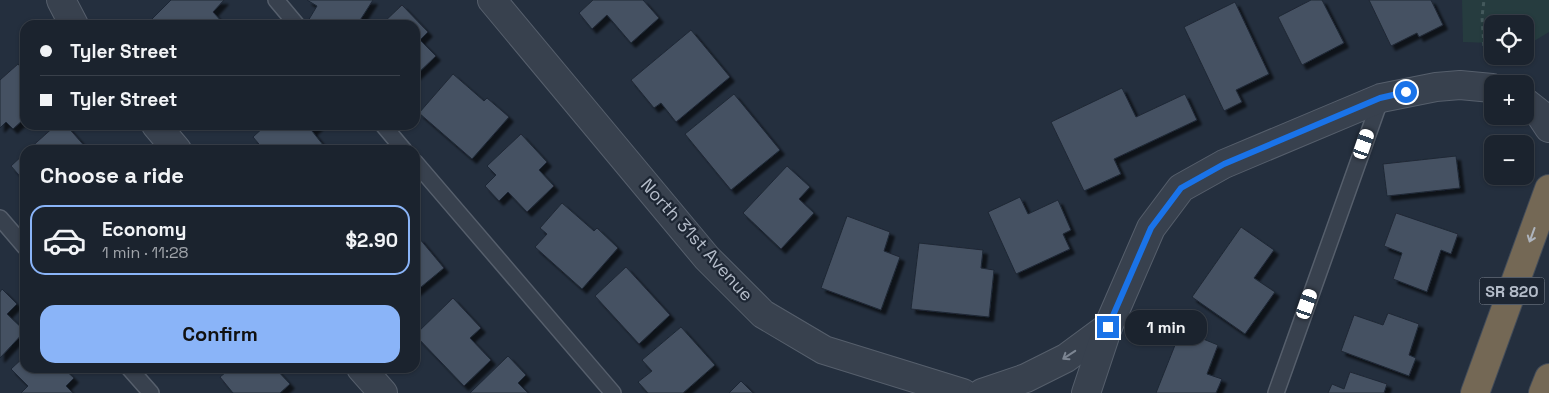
<!DOCTYPE html>
<html lang="en">
<head>
<meta charset="utf-8">
<style>
  body { margin:0; font-family:"Space Grotesk",sans-serif; background:#242b36; color:#f1f3f6; height:100vh; display:flex; flex-direction:column; font-size:19px; white-space:nowrap }
  * { box-sizing:border-box; margin:0 }
  p { font-size:16px; color:#a0a4aa }
  .icon { flex:none; width:28px; height:28px; fill:none; stroke:currentColor; stroke-width:2; stroke-linecap:round; stroke-linejoin:round }
  .map { position:relative; flex:1; overflow:hidden }
  .details { position:absolute; left:20px; top:145px; width:400px; height:228px; display:flex; flex-direction:column; background:#1b232e; border-radius:15px; box-shadow:0 1px 4px #0004,0 0 0 1px #39404a }
  .details>* { flex:none }
  .top-card { position:absolute; left:20px; top:20px; width:400px; height:110px; border-radius:15px; box-shadow:0 1px 4px #0004,0 0 0 1px #39404a; display:grid; align-content:center; height:110px; padding:0 20px; background:#1b232e }
  .tools { position:absolute; left:1484px; top:15px; display:grid; gap:10px }
  .tools a { display:grid; place-items:center; width:50px; height:50px; border-radius:10px; background:#1b232e; box-shadow:0 1px 4px #0004,0 0 0 1px #39404a; font-size:25px }
  .end { position:absolute; width:22px; height:22px; margin:-11px; border:6px solid #1a73e8; background:#fff; box-shadow:0 0 0 2px #fff }
  .from { border-radius:50% }
  .bubble { position:absolute; height:35px; border-radius:15px; background:#1b232e; box-shadow:0 1px 4px #0004,0 0 0 1px #39404a; font-size:16px; font-weight:700; line-height:35px; text-align:center }
  .car { position:absolute; width:15px; height:30px; margin:-15px -8px; border-radius:6px; box-shadow:0 0 4px 1px #0007; background:linear-gradient(#fff 24%,#345 0 40%,#fff 0 76%,#345 0 86%,#fff 0) }
  .top-card b { display:flex; align-items:center; gap:18px; height:48px; font-size:19px }
  .top-card b+b { border-top:1px solid #39404a }
  .top-card i { width:12px; height:12px; background:#f1f3f6 }
  ul { padding:0; list-style:none }
  li { display:flex; align-items:center; gap:15px; height:70px; margin:0 10px 8px; padding:0 10px; border:2px solid transparent; border-radius:15px }
  li div { flex:1 }
  li b { display:block; font-size:19px }
  li em { font-style:normal; font-weight:700 }
  li.selected { border-color:#8ab4f8 }
  li>.icon { width:45px; height:45px; stroke-width:1.5 }
  h2 { padding:0 20px; font-size:22px; line-height:60px }
  .primary-button { display:flex; gap:10px; margin-top:auto; padding:10px 20px }
  .primary-button a { flex:1; height:58px; border-radius:15px; background:#8ab4f8; color:#111; font-size:20px; font-weight:700; line-height:58px; text-align:center }
  .map>svg:first-child { display:block }
  .green { fill:#263c3f }
  .building { fill:#455162; stroke:#1f2835; filter:url(#shadow) }
  .lines { fill:none; stroke-linecap:round; stroke-linejoin:round }
  .lane-casing { stroke:#565f6c; stroke-width:18 }
  .street-casing { stroke:#565f6c; stroke-width:30 }
  .highway-casing { stroke:#434c59; stroke-width:30 }
  .path { stroke:#44595c; stroke-width:3; stroke-dasharray:4 4; stroke-linecap:butt }
  .lane { stroke:#38414e; stroke-width:15 }
  .street { stroke:#38414e; stroke-width:28 }
  .highway { stroke:#746855; stroke-width:28 }
  .oneway { stroke:#aeb4bd }
  .oneway2 { stroke:#7c8592 }
  .route { stroke:#1a73e8; stroke-width:6 }
  .labels { text-anchor:middle; stroke-width:4.5; stroke-linejoin:round; paint-order:stroke }
  .shield { fill:#1d2633; stroke:#878f9c; stroke-width:1 }
  .shield-label { font-size:16px; font-weight:bold; fill:#b4bcc9 }
  .street-label { font-size:18px; fill:#b4bcc9; stroke:#1d2633 }
</style>
</head>
<body>
<div class="map">
<svg width="1549" height="393" viewBox="0 0 1549 393">
  <defs>
    <filter id="shadow"><feDropShadow dx="4.5" dy="4.5" stdDeviation="1" flood-color="#0009"/></filter>
  </defs>
  <rect width="100%" height="100%" fill="#242f3e"/>
  <!-- green -->
  <path class="green" d="M 1462,0 L 1549,0 L 1549,32 L 1529,44 L 1525,44 L 1525,24 L 1492,24 L 1492,43 L 1463,42 Z"/>
  <!-- building -->
  <g class="building">
    <path d="M 171,0 L 224,0 L 213,12 L 224,24 L 146,25 Z"/>
    <path d="M 307,0 L 373,0 L 357,25 L 314,25 L 308,21 L 317,6 Z"/>
    <path d="M 593,0 L 643,0 L 659,18 L 631,43 L 607,15 L 592,29 L 579,13 Z"/>
    <path d="M 1311,0 L 1322,0 L 1344,43 L 1302,65 L 1278,17 Z"/>
    <path d="M 1369,0 L 1431,0 L 1443,25 L 1419,37 L 1417,33 L 1391,46 Z"/>
    <path d="M 1235,2 L 1269,74 L 1236,90 L 1242,102 L 1224,111 L 1184,27 Z"/>
    <path d="M 402,5 L 428,32 L 420,40 L 436,56 L 415,76 L 415,25 L 381,25 Z"/>
    <path d="M 691,30 L 730,77 L 676,122 L 661,103 L 654,108 L 631,80 Z"/>
    <path d="M 18,64 L 25,72 L 25,118 L 13,129 L 6,122 L 0,128 L 0,80 Z"/>
    <path d="M 453,74 L 484,101 L 487,98 L 509,117 L 472,159 L 419,113 Z"/>
    <path d="M 1122,88 L 1136,117 L 1185,94 L 1197,120 L 1114,159 L 1121,174 L 1084,191 L 1051,122 Z"/>
    <path d="M 734,94 L 780,150 L 731,190 L 685,134 Z"/>
    <path d="M 56,125 L 66,125 L 88,150 L 28,150 Z"/>
    <path d="M 266,125 L 319,125 L 312,131 L 324,146 L 319,150 L 264,150 L 253,137 Z"/>
    <path d="M 521,134 L 547,162 L 539,170 L 554,186 L 527,212 L 508,192 L 499,201 L 485,186 L 496,175 L 487,166 Z"/>
    <path d="M 25,153 L 25,182 L 11,166 Z"/>
    <path d="M 1456,156 L 1460,188 L 1387,196 L 1383,164 Z"/>
    <path d="M 787,166 L 810,187 L 799,199 L 814,213 L 781,249 L 743,213 Z"/>
    <path d="M 1020,197 L 1028,214 L 1058,200 L 1071,230 L 1063,234 L 1070,249 L 1016,274 L 988,212 Z"/>
    <path d="M 562,203 L 594,231 L 597,228 L 618,248 L 582,289 L 535,247 L 547,234 L 540,228 Z"/>
    <path d="M 1396,213 L 1458,234 L 1451,254 L 1441,250 L 1427,292 L 1393,279 L 1402,253 L 1384,246 Z"/>
    <path d="M 847,216 L 890,232 L 884,251 L 900,257 L 881,310 L 821,288 Z"/>
    <path d="M 1241,227 L 1274,250 L 1254,278 L 1275,292 L 1245,334 L 1192,297 Z"/>
    <path d="M 419,238 L 444,268 L 415,292 L 415,242 Z"/>
    <path d="M 919,243 L 983,250 L 981,268 L 994,270 L 989,317 L 911,309 Z"/>
    <path d="M 626,267 L 670,315 L 639,344 L 595,296 Z"/>
    <path d="M 2,289 L 17,304 L 7,314 L 25,331 L 0,358 L 0,292 Z"/>
    <path d="M 453,298 L 481,328 L 470,338 L 491,360 L 464,386 L 415,335 Z"/>
    <path d="M 1388,313 L 1419,324 L 1409,355 L 1416,358 L 1409,376 L 1341,351 L 1354,315 L 1383,325 Z"/>
    <path d="M 681,327 L 715,365 L 683,393 L 648,393 L 638,382 L 652,371 L 642,360 Z"/>
    <path d="M 1181,330 L 1218,345 L 1207,374 L 1222,379 L 1216,393 L 1156,393 Z"/>
    <path d="M 25,356 L 25,368 L 63,368 L 74,378 L 66,386 L 73,393 L 21,393 L 28,386 L 11,369 Z"/>
    <path d="M 508,356 L 526,375 L 518,383 L 528,393 L 470,393 Z"/>
    <path d="M 231,368 L 275,368 L 290,384 L 280,393 L 233,393 L 220,377 Z"/>
    <path d="M 1350,372 L 1387,384 L 1384,393 L 1328,393 L 1332,384 L 1344,389 Z"/>
    <path d="M 741,381 L 753,393 L 729,393 Z"/>
  </g>
  <g class="lines">
    <!-- lane casing -->
    <g class="lane-casing">
      <g id="lane">
        <path d="M 276,0 L 297,25"/>
        <path d="M 383,125 L 404,150"/>
        <path d="M 415,162 L 613,393"/>
        <path d="M 0,218 L 25,247"/>
        <path d="M 129,368 L 151,393"/>
        <path d="M 1276,393 L 1381,98"/>
      </g>
    </g>
    <!-- street casing -->
    <g class="street-casing">
      <g id="street">
        <path d="M 61,0 L 74,25"/>
        <path d="M 492,0 L 707,258 L 763,314 L 824,350 L 963,393"/>
        <path d="M 1525,102 L 1539,113 L 1549,128"/>
        <path d="M 156,125 L 177,150"/>
        <path d="M 361,368 L 383,393"/>
        <path d="M 982,393 L 1026,378 L 1066,358 L 1108,327"/>
        <path d="M 1086,393 L 1108,327 L 1151,228 L 1181,188 L 1224,164 L 1381,98 L 1436,87 L 1460,85 L 1492,88"/>
      </g>
    </g>
    <!-- highway casing -->
    <g class="highway-casing">
      <g id="highway">
        <path d="M 1475,393 L 1549,189"/>
        <path d="M 1543,393 L 1549,378"/>
      </g>
    </g>
    <!-- path -->
    <path class="path" d="M 1484,46 L 1482,17 L 1484,0"/>
    <!-- lane -->
    <use href="#lane" class="lane"/>
    <!-- street -->
    <use href="#street" class="street"/>
    <!-- highway -->
    <use href="#highway" class="highway"/>
  </g>
  <!-- one-way arrows -->
  <defs><path id="oneway-shaft" d="M-6 0H5M1.5-3L5.5 0L1.5 3" fill="none" stroke-width="1.6" stroke-linecap="round" stroke-linejoin="round" transform="scale(1.25)"/></defs>
  <use class="oneway" href="#oneway-shaft" transform="translate(1532 235) rotate(110)"/>
  <use class="oneway2" href="#oneway-shaft" transform="translate(1069 355) rotate(147)"/>
  <g class="lines">
    <!-- route -->
    <path class="route" d="M 1108,327 L 1151,228 L 1181,188 L 1224,164 L 1380,98 L 1406,92"/>
  </g>
  <g class="labels">
    <!-- shield labels -->
    <rect class="shield" x="1479.5" y="277.5" width="65" height="27" rx="4"/>
    <g class="shield-label">
      <text x="1512" y="297">SR 820</text>
    </g>
    <!-- street labels -->
    <g class="street-label">
      <text transform="translate(697 240) rotate(48)" y="6">North 31st Avenue</text>
    </g>
  </g>
</svg>
<div class="tools">
<a><svg class="icon" aria-label="locate" viewBox="0 0 24 24"><circle cx="12" cy="12" r="6"/><path d="M12 2v4M12 18v4M2 12h4M18 12h4"/></svg></a>
<a>+</a>
<a>−</a>
</div>
<i class="end from" style="left:1406px;top:92px"></i>
<i class="end" style="left:1108px;top:327px"></i>
<div class="bubble" style="left:1125px;top:310px;width:82px">1 min</div>
<i class="car" style="left:1364px;top:144px;rotate:19deg"></i>
<i class="car" style="left:1307px;top:304px;rotate:19deg"></i>
<div class="top-card">
<b><i class="from"></i>Tyler Street</b>
<b><i></i>Tyler Street</b>
</div>
<section class="details">
<h2>Choose a ride</h2>
<ul>
<li class="selected"><svg class="icon" aria-label="car" viewBox="0 0 24 24"><path d="M5 17H2v-5l4-1 3-4h7l3 4 3 1v5h-3M9 17h6M6 11h13"/><circle cx="7" cy="17" r="2"/><circle cx="17" cy="17" r="2"/></svg><div><b>Economy</b><p>1 min · 11:28</p></div><em>$2.90</em></li>
</ul>
<div class="primary-button"><a>Confirm</a></div>
</section>
</div>
</body>
</html>
